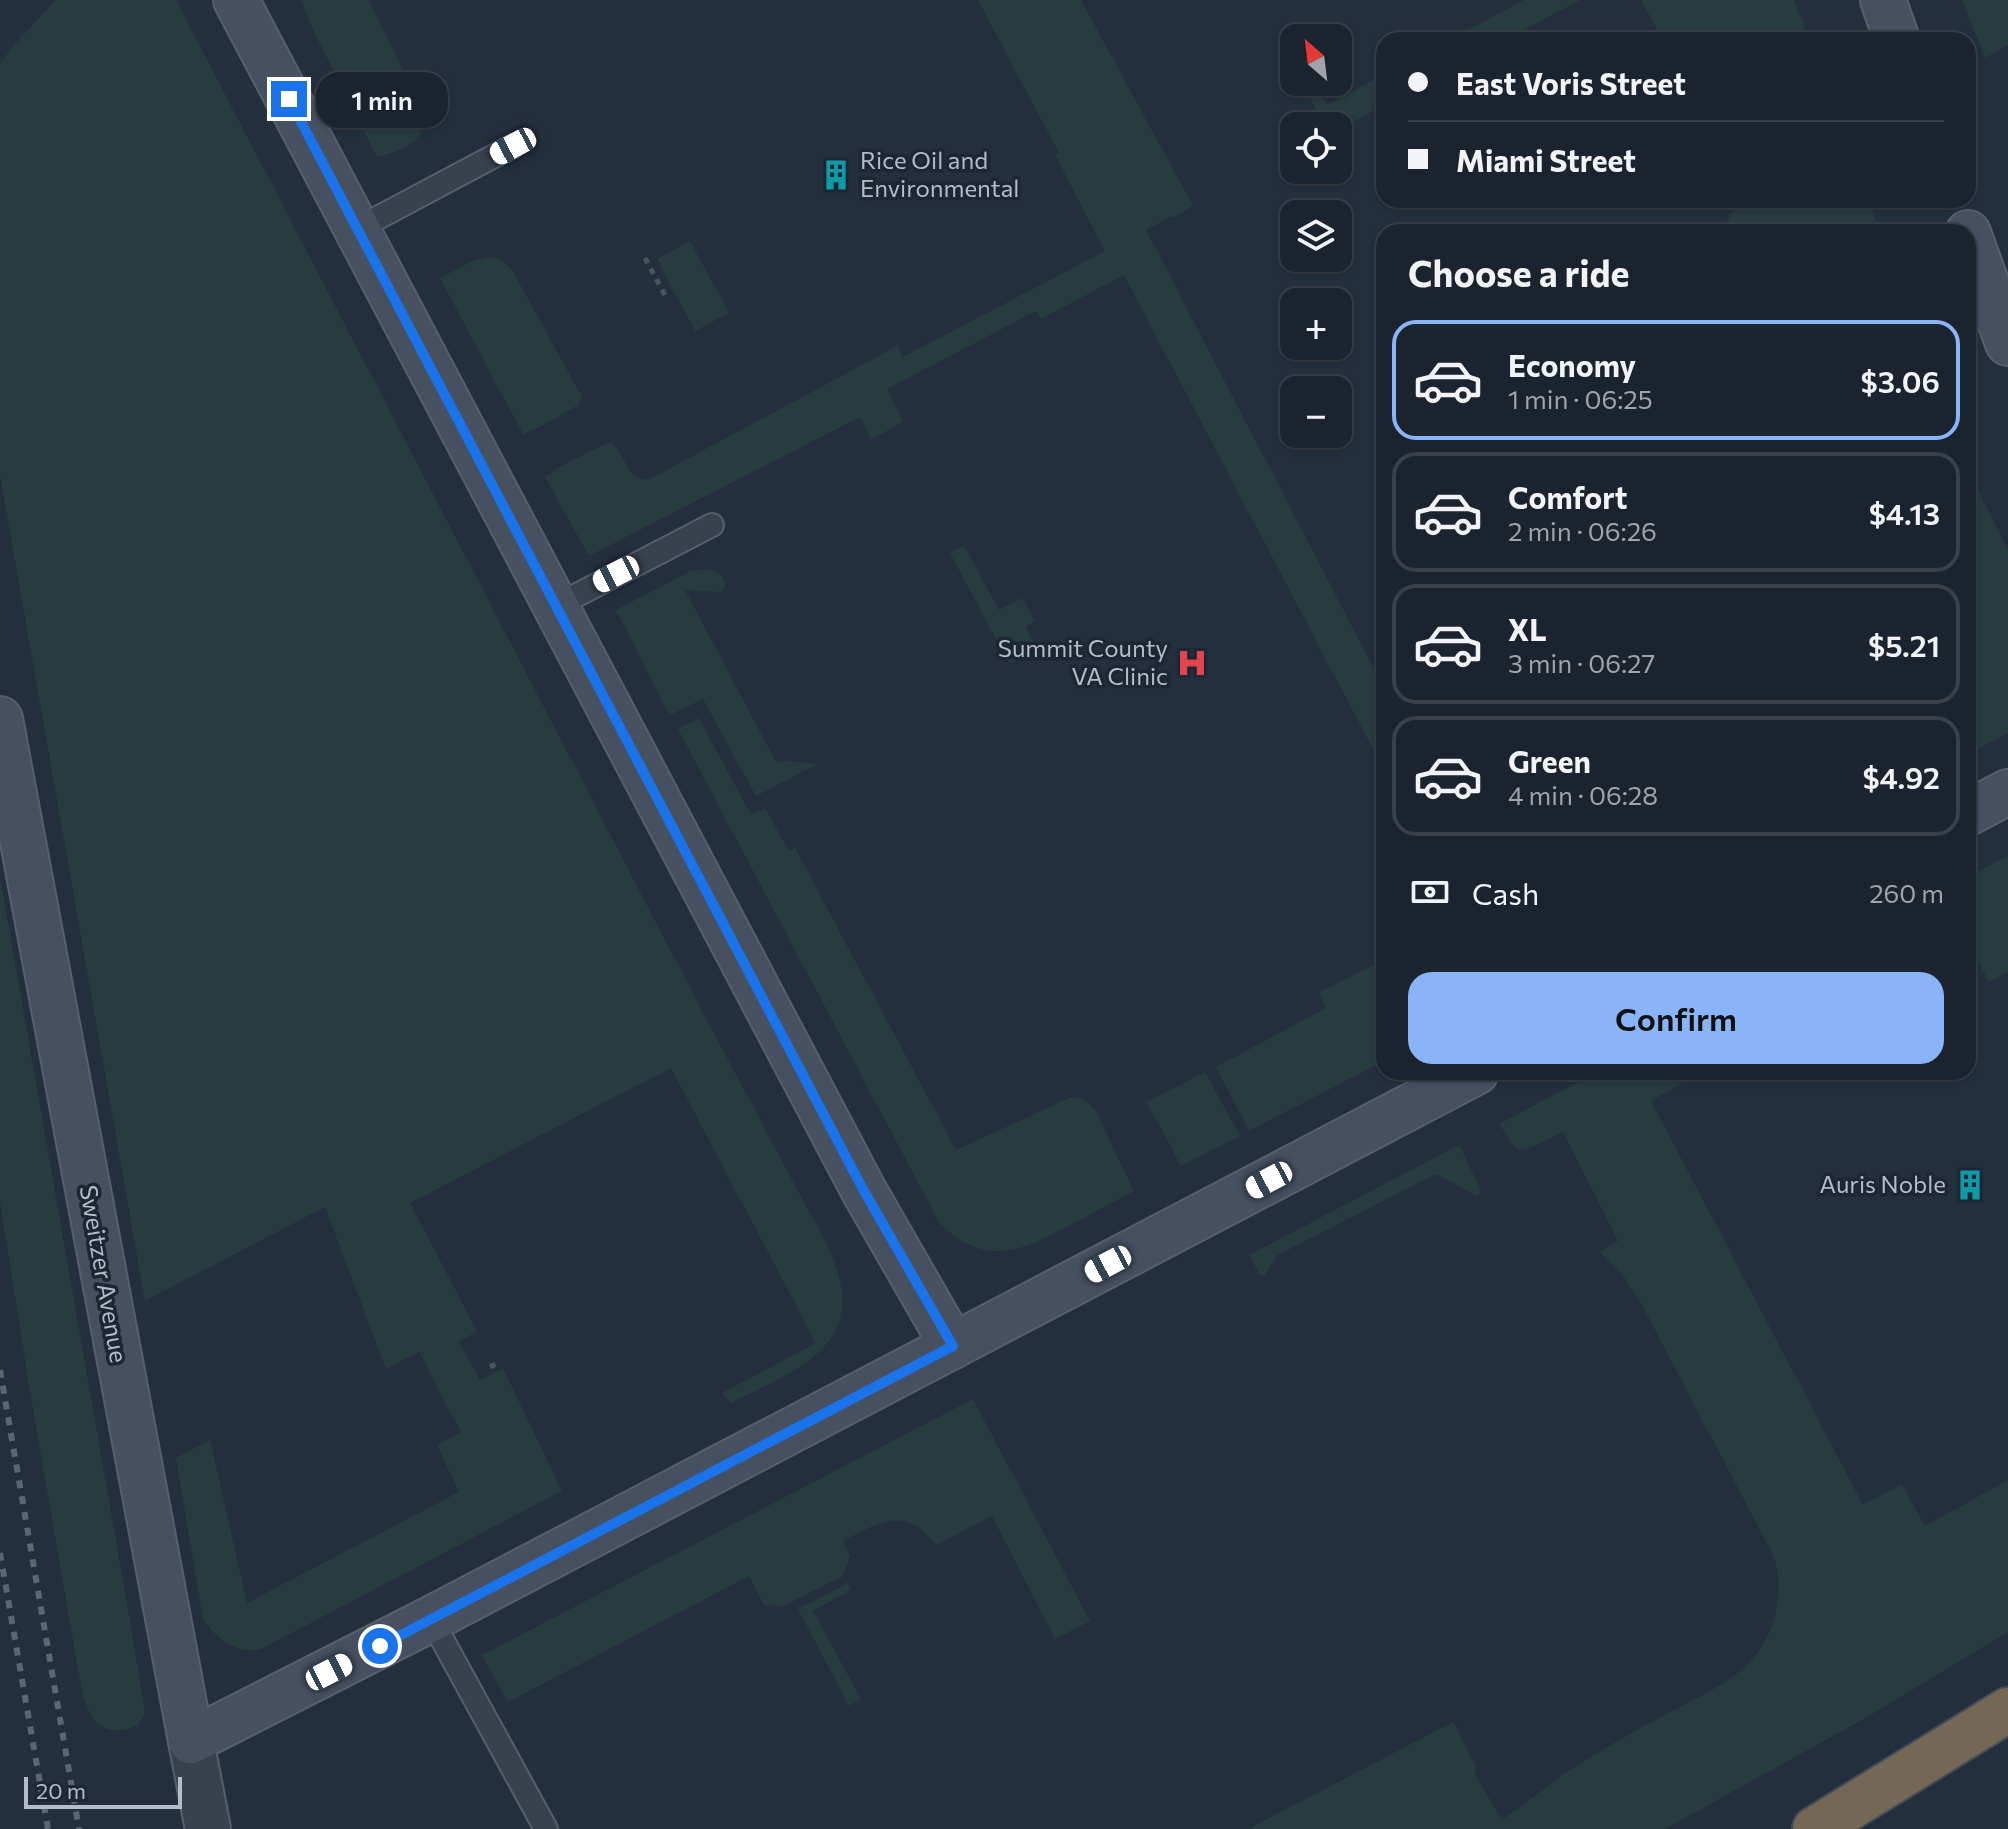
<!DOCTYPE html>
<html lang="en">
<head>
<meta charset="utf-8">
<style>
  body { margin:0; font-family:Commissioner,sans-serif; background:#242b36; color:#f1f3f6; height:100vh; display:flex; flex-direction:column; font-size:30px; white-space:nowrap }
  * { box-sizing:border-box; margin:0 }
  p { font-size:26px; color:#a0a4aa }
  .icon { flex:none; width:44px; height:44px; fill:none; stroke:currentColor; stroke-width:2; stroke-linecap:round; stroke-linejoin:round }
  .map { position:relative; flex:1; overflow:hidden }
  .panel { position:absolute; left:1376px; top:224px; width:600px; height:856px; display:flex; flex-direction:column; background:#1b232e; border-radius:24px; box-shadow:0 2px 6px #0004,0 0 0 2px #39404a }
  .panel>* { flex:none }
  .banner { position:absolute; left:1376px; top:32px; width:600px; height:176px; border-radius:24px; box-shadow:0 2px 6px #0004,0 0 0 2px #39404a; display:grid; align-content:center; height:176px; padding:0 32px; background:#1b232e }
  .needle { width:52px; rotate:332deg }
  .buttons { position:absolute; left:1280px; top:24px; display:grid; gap:16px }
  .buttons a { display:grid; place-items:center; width:72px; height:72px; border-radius:16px; background:#1b232e; box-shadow:0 2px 6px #0004,0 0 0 2px #39404a; font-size:40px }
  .scale { position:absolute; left:24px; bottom:20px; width:158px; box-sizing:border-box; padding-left:8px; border:4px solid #b4bcc9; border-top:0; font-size:22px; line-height:28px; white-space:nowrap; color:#b4bcc9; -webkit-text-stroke:6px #1d2633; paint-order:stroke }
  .end { position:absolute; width:36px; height:36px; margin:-18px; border:10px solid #1a73e8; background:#fff; box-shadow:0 0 0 4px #fff }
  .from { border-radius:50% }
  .bubble { position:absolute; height:56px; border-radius:24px; background:#1b232e; box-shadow:0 2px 6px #0004,0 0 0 2px #39404a; font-size:26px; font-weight:600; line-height:56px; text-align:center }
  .car { position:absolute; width:24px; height:48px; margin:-24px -12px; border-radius:10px; box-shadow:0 0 6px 2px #0007; background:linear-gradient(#fff 24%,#345 0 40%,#fff 0 76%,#345 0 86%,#fff 0) }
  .banner b { display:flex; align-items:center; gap:28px; height:76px; font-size:30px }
  .banner b+b { border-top:2px solid #39404a }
  .banner i { width:20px; height:20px; background:#f1f3f6 }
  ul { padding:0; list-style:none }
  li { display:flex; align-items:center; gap:24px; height:120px; margin:0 16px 12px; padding:0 16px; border:4px solid #39404a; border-radius:24px }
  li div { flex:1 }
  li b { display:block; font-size:30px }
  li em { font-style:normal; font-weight:600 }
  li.selected { border-color:#8ab4f8 }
  li>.icon { width:72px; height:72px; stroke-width:1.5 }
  h2 { padding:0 32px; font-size:36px; line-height:96px }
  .pay { display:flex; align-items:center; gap:20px; height:88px; padding:0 32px; font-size:30px }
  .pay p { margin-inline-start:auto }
  .cta { display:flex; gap:16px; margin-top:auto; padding:16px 32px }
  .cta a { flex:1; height:92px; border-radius:24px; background:#8ab4f8; color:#111; font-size:32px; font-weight:600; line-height:92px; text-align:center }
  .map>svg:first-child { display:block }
  .green { fill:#263c3f }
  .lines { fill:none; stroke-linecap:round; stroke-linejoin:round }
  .lane-casing { stroke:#565f6c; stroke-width:26 }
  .street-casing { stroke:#565f6c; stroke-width:48 }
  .secondary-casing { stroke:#565f6c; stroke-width:48 }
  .highway-casing { stroke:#434c59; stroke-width:48 }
  .path { stroke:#44595c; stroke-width:5; stroke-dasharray:6 6; stroke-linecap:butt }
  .lane { stroke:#38414e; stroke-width:22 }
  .street { stroke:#38414e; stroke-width:44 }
  .secondary { stroke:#465061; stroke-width:44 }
  .highway { stroke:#746855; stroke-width:44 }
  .rail { stroke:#5a6575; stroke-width:6; stroke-dasharray:8 8; stroke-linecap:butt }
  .route { stroke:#1a73e8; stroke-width:10 }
  .labels { text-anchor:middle; stroke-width:7; stroke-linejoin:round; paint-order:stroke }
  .poi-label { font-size:24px; fill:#b4bcc9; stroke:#1d2633; text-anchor:end }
  .street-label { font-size:24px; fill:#b4bcc9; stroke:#1d2633 }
</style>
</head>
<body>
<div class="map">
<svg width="2008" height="1829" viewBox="0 0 2008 1829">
  <rect width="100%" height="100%" fill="#242f3e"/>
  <!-- green -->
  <g class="green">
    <path d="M 56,0 L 176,0 L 702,1011 L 828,1247 C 873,1343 803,1367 731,1403 L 722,1393 L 816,1343 L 671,1068 L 410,1203 L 477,1331 L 459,1342 L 480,1380 L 503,1368 L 562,1491 L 261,1649 C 237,1655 214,1638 203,1618 L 176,1458 L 210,1440 L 247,1603 L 459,1492 L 437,1445 L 461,1432 L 419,1352 L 386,1369 L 325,1207 L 145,1301 L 0,475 L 0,64 L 12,47 Z"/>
    <path d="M 301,0 L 368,0 L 423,109 C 430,142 402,150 377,157 L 314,32 Z"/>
    <path d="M 978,0 L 1081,0 L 1193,206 L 1173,218 L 1172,216 L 1146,230 L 1384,688 L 1384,770 L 1124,275 L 1041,319 L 1036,311 L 887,389 L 903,422 L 872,439 L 860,417 L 589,556 L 545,477 L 559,467 L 603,445 L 611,443 C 626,454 627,482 650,479 L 897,346 L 903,357 L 1105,251 L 1055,155 L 1059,153 Z"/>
    <path d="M 1524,0 L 1580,0 L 1505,40 L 1449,40 Z"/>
    <path d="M 1641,0 L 1794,0 L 1805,28 L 1782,40 L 1663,40 Z"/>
    <path d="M 1962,0 L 2008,0 L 2008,45 L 1985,58 Z"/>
    <path d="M 1384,74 L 1384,105 L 1338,130 L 1338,126 L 1324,126 L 1308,94 L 1318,90 L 1327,105 Z"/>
    <path d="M 1739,200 L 1868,200 L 1880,232 L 1721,232 Z"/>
    <path d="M 690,241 L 729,313 L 695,331 L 657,259 Z"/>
    <path d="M 489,257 L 500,259 L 511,268 L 582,397 L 578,405 L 538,428 L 523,434 L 440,278 L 473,261 Z"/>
    <path d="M 1968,470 L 2008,550 L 2008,733 L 1968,754 Z"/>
    <path d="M 964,546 L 999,610 L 1022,598 L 1035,621 L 1025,627 L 1038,648 L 1009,663 L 950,553 Z"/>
    <path d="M 710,569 C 718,572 725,577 725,587 L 720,592 L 685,590 L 775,760 L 818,764 L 756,796 L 703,699 L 670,715 L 616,610 L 691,571 Z"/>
    <path d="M 699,718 L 751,815 L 765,808 L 789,851 L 795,848 L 956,1150 L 1069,1098 L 1082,1097 L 1095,1110 L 1134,1191 C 1113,1202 1093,1213 1072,1224 C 1023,1251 987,1268 940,1224 L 678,729 Z"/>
    <path d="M 2008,856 L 2008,972 L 1989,982 L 1968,942 L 1968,877 Z"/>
    <path d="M 0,877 L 131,1627 L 145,1713 C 138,1726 134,1729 120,1730 C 87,1733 83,1694 78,1669 L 30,1391 L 0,1201 Z"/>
    <path d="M 1384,959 L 1384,1061 L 1249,1131 L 1216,1067 L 1326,1008 L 1319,993 Z"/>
    <path d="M 1205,1072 L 1240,1136 L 1181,1166 L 1147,1102 Z"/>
    <path d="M 1598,1072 L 1687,1072 L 1686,1079 L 1684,1082 L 1651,1101 L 1863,1505 L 1902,1484 L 1925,1526 L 2008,1480 L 2008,1632 L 1869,1716 L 1665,1829 L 1248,1829 L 1453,1722 L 1476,1766 L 1475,1775 L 1502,1820 C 1532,1799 1560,1775 1592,1756 C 1618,1740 1645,1726 1672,1711 C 1718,1687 1761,1670 1775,1615 C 1780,1595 1780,1574 1773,1555 L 1641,1303 L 1624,1277 L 1600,1252 L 1618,1241 L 1563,1132 L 1528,1149 L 1520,1150 L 1514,1146 L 1499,1124 Z"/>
    <path d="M 1459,1145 L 1481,1190 L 1480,1194 L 1476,1196 L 1439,1175 L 1434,1175 L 1276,1256 L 1265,1275 L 1260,1275 L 1249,1255 Z"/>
    <path d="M 973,1399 L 1090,1621 L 1055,1639 L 992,1516 L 936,1545 C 906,1505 879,1522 843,1541 L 850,1556 L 843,1576 L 782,1607 L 764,1605 L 749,1576 L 508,1702 L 482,1655 Z"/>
    <path d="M 848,1583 L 851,1590 L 813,1611 L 861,1699 L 849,1706 L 798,1609 Z"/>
  </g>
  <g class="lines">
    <!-- lane casing -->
    <g class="lane-casing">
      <g id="lane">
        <path d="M 357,229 L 513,146"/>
        <path d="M 556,606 L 712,525"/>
        <path d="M 431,1619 L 546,1829"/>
      </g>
    </g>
    <!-- street casing -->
    <g class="street-casing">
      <path id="street" d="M 191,1741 L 208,1829"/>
    </g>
    <!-- secondary casing -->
    <g class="secondary-casing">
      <g id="secondary">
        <path d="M 236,0 L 864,1191 L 953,1346"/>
        <path d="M 1883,0 L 1897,40"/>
        <path d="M 1968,233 L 2008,343"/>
        <path d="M 0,719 L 191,1741 L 431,1619 L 1476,1072"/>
        <path d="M 1968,813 L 2008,792"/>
      </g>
    </g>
    <!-- highway casing -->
    <g class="highway-casing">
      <path id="highway" d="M 1815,1829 L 2008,1710"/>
    </g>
    <!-- path -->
    <g class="path">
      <path d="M 645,258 L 666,297"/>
      <path d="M 490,1367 L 500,1362"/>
    </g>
    <!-- lane -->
    <use href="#lane" class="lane"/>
    <!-- street -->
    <use href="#street" class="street"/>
    <!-- secondary -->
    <use href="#secondary" class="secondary"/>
    <!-- highway -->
    <use href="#highway" class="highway"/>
    <!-- rail -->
    <g class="rail">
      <path d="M 0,1370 L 79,1829"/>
      <path d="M 0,1553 L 48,1829"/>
    </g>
  </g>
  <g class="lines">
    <!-- route -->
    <path class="route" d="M 289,99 L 864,1191 L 953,1346 L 380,1646"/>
  </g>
  <!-- icons -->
  <defs>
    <g id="building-bare" transform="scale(2.4)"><path d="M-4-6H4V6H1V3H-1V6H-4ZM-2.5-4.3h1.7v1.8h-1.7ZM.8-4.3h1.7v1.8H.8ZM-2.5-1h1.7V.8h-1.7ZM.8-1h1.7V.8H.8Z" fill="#0f9aa8" stroke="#1d2633" stroke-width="2.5" paint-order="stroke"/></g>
    <g id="hospital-bare" transform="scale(2.4)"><path d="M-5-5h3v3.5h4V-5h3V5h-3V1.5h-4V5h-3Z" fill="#e0444e" stroke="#1d2633" stroke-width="2.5" paint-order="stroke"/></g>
  </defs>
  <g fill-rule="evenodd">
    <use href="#building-bare" x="836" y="175"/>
    <use href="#hospital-bare" x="1192" y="663"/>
    <use href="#building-bare" x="1970" y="1185"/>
  </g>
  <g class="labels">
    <!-- poi labels -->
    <g class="poi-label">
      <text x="860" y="169" text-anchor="start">Rice Oil and<tspan x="860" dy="28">Environmental</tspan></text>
      <text x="1168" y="657">Summit County<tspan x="1168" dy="28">VA Clinic</tspan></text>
      <text x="1946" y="1193">Auris Noble</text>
    </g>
    <!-- street labels -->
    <g class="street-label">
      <text transform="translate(103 1274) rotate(80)" y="8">Sweitzer Avenue</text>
    </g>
  </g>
</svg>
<div class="buttons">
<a><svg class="needle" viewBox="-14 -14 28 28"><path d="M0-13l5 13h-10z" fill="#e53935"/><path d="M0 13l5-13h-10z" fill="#a0a4aa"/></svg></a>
<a><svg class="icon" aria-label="locate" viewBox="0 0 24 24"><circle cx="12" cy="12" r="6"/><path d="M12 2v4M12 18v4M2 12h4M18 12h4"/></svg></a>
<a><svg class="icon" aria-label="layers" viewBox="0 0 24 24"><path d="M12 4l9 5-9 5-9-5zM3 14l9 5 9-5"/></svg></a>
<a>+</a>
<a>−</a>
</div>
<div class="scale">20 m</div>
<i class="end from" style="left:380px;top:1646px"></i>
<i class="end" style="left:289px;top:99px"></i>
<div class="bubble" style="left:316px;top:72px;width:132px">1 min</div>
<i class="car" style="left:513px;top:146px;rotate:242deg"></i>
<i class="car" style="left:616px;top:574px;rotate:243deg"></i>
<i class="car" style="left:1269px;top:1180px;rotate:242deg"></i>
<i class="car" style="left:1108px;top:1264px;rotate:242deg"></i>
<i class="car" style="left:329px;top:1672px;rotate:63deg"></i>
<div class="banner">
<b><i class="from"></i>East Voris Street</b>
<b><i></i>Miami Street</b>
</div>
<section class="panel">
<h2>Choose a ride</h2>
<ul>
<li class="selected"><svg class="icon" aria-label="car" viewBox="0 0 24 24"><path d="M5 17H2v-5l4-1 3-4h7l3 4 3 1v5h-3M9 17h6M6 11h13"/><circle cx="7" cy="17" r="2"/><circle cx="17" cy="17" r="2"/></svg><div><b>Economy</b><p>1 min · 06:25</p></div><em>$3.06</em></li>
<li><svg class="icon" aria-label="car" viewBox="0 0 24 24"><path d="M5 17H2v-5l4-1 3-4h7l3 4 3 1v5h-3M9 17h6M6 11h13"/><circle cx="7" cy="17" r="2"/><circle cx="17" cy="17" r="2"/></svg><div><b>Comfort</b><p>2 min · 06:26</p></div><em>$4.13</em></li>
<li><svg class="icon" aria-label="car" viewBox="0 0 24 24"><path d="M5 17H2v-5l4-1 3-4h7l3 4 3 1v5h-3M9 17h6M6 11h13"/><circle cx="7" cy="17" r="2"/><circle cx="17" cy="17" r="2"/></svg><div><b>XL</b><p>3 min · 06:27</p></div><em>$5.21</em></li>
<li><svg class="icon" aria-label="car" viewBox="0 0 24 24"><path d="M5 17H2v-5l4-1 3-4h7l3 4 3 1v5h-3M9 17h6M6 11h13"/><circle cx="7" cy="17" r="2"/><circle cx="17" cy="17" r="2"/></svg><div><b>Green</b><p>4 min · 06:28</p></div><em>$4.92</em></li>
</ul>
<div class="pay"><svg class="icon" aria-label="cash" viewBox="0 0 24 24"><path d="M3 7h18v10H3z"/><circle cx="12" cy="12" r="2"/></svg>Cash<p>260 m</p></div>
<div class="cta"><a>Confirm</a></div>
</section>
</div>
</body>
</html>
